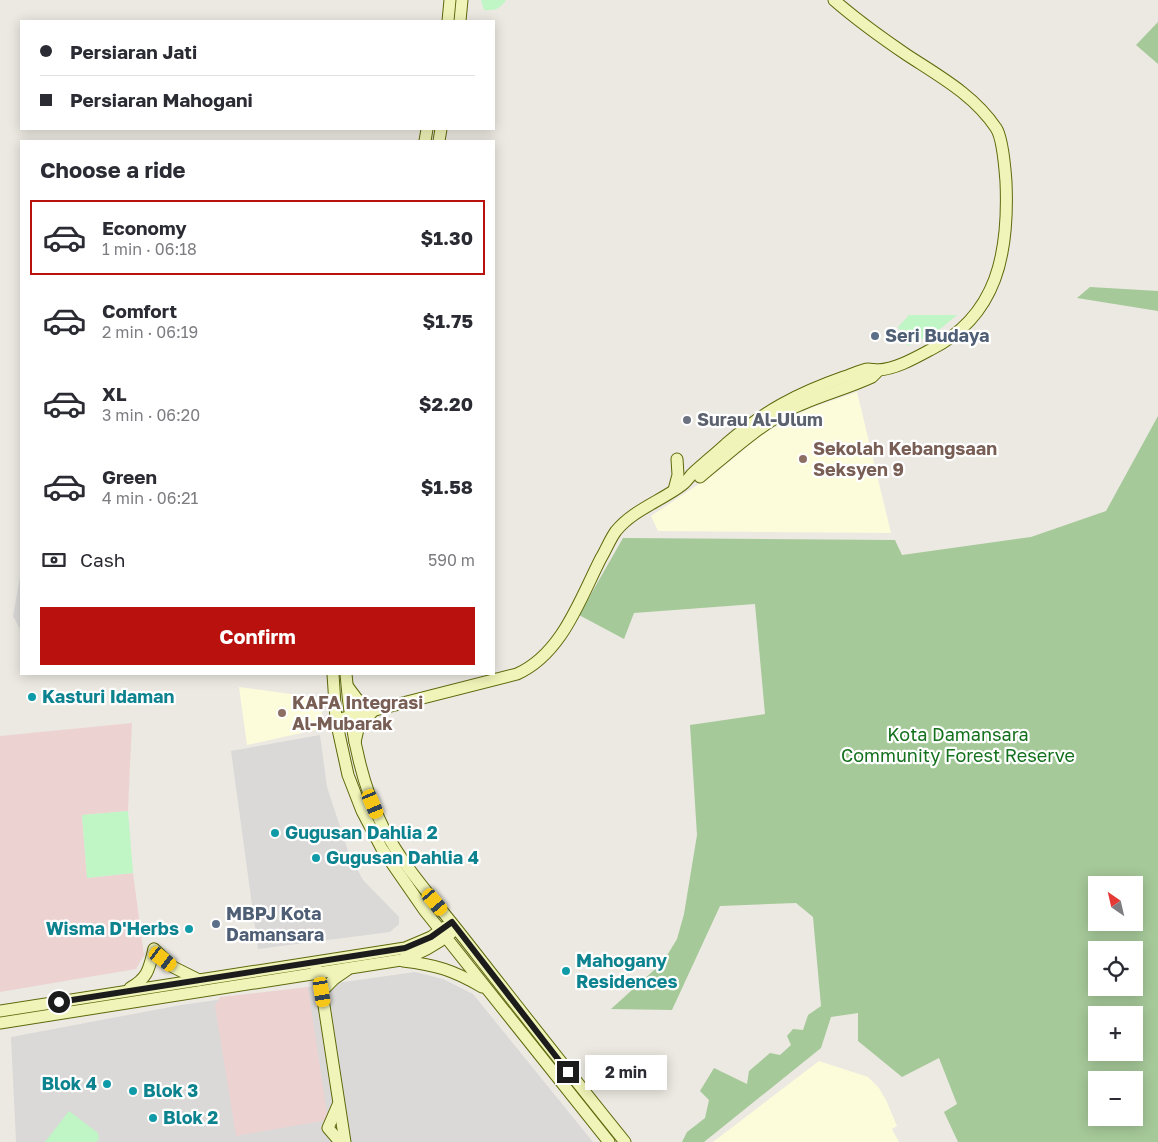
<!DOCTYPE html>
<html lang="en">
<head>
<meta charset="utf-8">
<style>
  body { margin:0; font-family:"Golos Text",sans-serif; background:#f2f2f3; color:#2b2b33; height:100vh; display:flex; flex-direction:column; font-size:19px; white-space:nowrap }
  * { box-sizing:border-box; margin:0 }
  p { font-size:16px; color:#7c7c81 }
  .icon { flex:none; width:28px; height:28px; fill:none; stroke:currentColor; stroke-width:2; stroke-linecap:round; stroke-linejoin:round }
  .map { position:relative; flex:1; overflow:hidden }
  .details { position:absolute; left:20px; top:140px; width:475px; height:535px; display:flex; flex-direction:column; background:#fff; border-radius:0px; box-shadow:0 2px 12px #0003 }
  .details>* { flex:none }
  .hud { position:absolute; left:20px; top:20px; width:475px; height:110px; border-radius:0px; box-shadow:0 2px 12px #0003; display:grid; align-content:center; height:110px; padding:0 20px; background:#fff }
  .needle { width:32px; rotate:326deg }
  .tools { position:absolute; left:1088px; top:876px; display:grid; gap:10px }
  .tools a { display:grid; place-items:center; width:55px; height:55px; border-radius:0px; background:#fff; box-shadow:0 2px 12px #0003; font-size:25px }
  .end { position:absolute; width:22px; height:22px; margin:-11px; border:6px solid #1c1c1c; background:#fff; box-shadow:0 0 0 2px #fff }
  .from { border-radius:50% }
  .bubble { position:absolute; height:35px; border-radius:0px; background:#fff; box-shadow:0 2px 12px #0003; font-size:16px; font-weight:700; line-height:35px; text-align:center }
  .car { position:absolute; width:15px; height:30px; margin:-15px -8px; border-radius:6px; box-shadow:0 0 4px 1px #0007; background:linear-gradient(#f5c518 24%,#345 0 40%,#f5c518 0 76%,#345 0 86%,#f5c518 0) }
  .hud b { display:flex; align-items:center; gap:18px; height:48px; font-size:19px }
  .hud b+b { border-top:1px solid #e1e1e2 }
  .hud i { width:12px; height:12px; background:#2b2b33 }
  ul { padding:0; list-style:none }
  li { display:flex; align-items:center; gap:15px; height:75px; margin:0 10px 8px; padding:0 10px; border:2px solid transparent; border-radius:0px }
  li div { flex:1 }
  li b { display:block; font-size:19px }
  li em { font-style:normal; font-weight:700 }
  li.on { border-color:#b9110e }
  li>.icon { width:45px; height:45px; stroke-width:1.5 }
  h2 { padding:0 20px; font-size:22px; line-height:60px }
  .pay { display:flex; align-items:center; gap:12px; height:55px; padding:0 20px; font-size:19px }
  .pay p { margin-inline-start:auto }
  .cta { display:flex; gap:10px; margin-top:auto; padding:10px 20px }
  .cta a { flex:1; height:58px; border-radius:0px; background:#b9110e; color:#fff; font-size:20px; font-weight:700; line-height:58px; text-align:center }
  .map>svg:first-child { display:block }
  .residential { fill:#dad9d8 }
  .commercial { fill:#ecd3d2 }
  .education { fill:#fcfcdb }
  .forest { fill:#a6c999; fill-rule:evenodd }
  .park { fill:#c0f5c5 }
  .lines { fill:none; stroke-linecap:round; stroke-linejoin:round }
  .secondary-casing { stroke:#5d690c; stroke-width:13 }
  .secondary { stroke:#f0f4b8; stroke-width:11 }
  .route { stroke:#1c1c1c; stroke-width:6 }
  .service-dot { fill:#5c6f8a; stroke:#fff; stroke-width:2 }
  .worship-dot { fill:#6b7280; stroke:#fff; stroke-width:2 }
  .education-dot { fill:#8d6e63; stroke:#fff; stroke-width:2 }
  .culture-dot { fill:#0f9aa8; stroke:#fff; stroke-width:2 }
  .labels { text-anchor:middle; stroke-width:4.5; stroke-linejoin:round; paint-order:stroke }
  .service-label { font-size:18px; font-weight:bold; fill:#4e5e75; stroke:#fff; text-anchor:start }
  .worship-label { font-size:18px; font-weight:bold; fill:#5b616d; stroke:#fff; text-anchor:start }
  .education-label { font-size:18px; font-weight:bold; fill:#785e54; stroke:#fff; text-anchor:start }
  .culture-label { font-size:18px; font-weight:bold; fill:#0d838f; stroke:#fff; text-anchor:start }
  .park-label { font-size:18px; fill:#13701c; stroke:#fff }
</style>
</head>
<body>
<div class="map">
<svg width="1158" height="1142" viewBox="0 0 1158 1142">
  <rect width="100%" height="100%" fill="#ece9e2"/>
  <!-- residential -->
  <g class="residential">
    <path d="M 21,572 L 21,631 L 13,616 Z"/>
    <path d="M 320,735 L 327,787 L 349,854 L 363,880 L 399,917 L 399,924 L 390,932 L 258,949 L 231,751 Z"/>
    <path d="M 415,972 L 443,979 L 473,994 L 593,1142 L 16,1142 L 11,1037 L 181,1005 Z"/>
  </g>
  <!-- commercial -->
  <g class="commercial">
    <path d="M 132,723 L 128,811 L 82,815 L 87,878 L 133,873 L 144,955 L 136,969 L 0,992 L 0,736 Z"/>
    <path d="M 308,987 L 328,1120 L 236,1136 L 215,1006 L 220,997 Z"/>
  </g>
  <!-- education -->
  <g class="education">
    <path d="M 857,392 L 891,533 L 658,531 L 651,516 L 717,472 L 761,435 L 808,409 Z"/>
    <path d="M 239,687 L 320,698 L 324,728 L 247,745 Z"/>
    <path d="M 819,1061 L 868,1077 L 879,1088 L 886,1100 L 897,1126 L 892,1129 L 899,1142 L 713,1142 Z"/>
  </g>
  <!-- forest -->
  <g class="forest">
    <path d="M 1158,22 L 1158,64 L 1136,45 Z"/>
    <path d="M 1090,287 L 1158,291 L 1158,311 L 1077,298 Z"/>
    <path d="M 1158,416 L 1158,1142 L 958,1142 L 944,1112 L 957,1104 L 939,1058 L 902,1077 L 858,1041 L 858,1013 L 831,1017 L 821,1048 L 704,1142 L 682,1142 L 687,1132 L 705,1118 L 709,1100 L 700,1091 L 714,1068 L 747,1084 L 749,1071 L 770,1053 L 780,1055 L 791,1045 L 787,1036 L 793,1029 L 803,1030 L 808,1015 L 821,1006 L 813,917 L 796,903 L 720,906 L 672,1010 L 611,1009 L 663,962 L 677,939 L 684,914 L 697,835 L 690,725 L 765,714 L 755,604 L 634,613 L 624,639 L 579,615 L 623,538 L 895,540 L 902,555 L 1031,537 L 1106,511 ZM 1096,885 L 1134,885 L 1134,922 L 1096,922 ZM 1096,950 L 1134,950 L 1134,988 L 1096,988 ZM 1096,1015 L 1134,1015 L 1134,1052 L 1096,1052 ZM 1096,1080 L 1134,1080 L 1134,1118 L 1096,1118 Z"/>
  </g>
  <!-- park -->
  <g class="park">
    <path d="M 481,0 L 506,0 C 500,9 495,11 484,10 Z"/>
    <path d="M 909,315 L 957,315 L 939,330 L 908,346 L 898,327 Z"/>
    <path d="M 128,811 L 133,873 L 87,878 L 82,815 Z"/>
    <path d="M 69,1111 L 98,1133 L 99,1139 L 96,1142 L 45,1142 Z"/>
  </g>
  <g class="lines">
    <!-- secondary casing -->
    <g class="secondary-casing">
      <g id="secondary">
        <path d="M 448,21 L 450,0"/>
        <path d="M 460,21 L 462,0"/>
        <path d="M 425,141 L 427,129"/>
        <path d="M 439,141 L 441,129"/>
        <path d="M 700,477 C 729,453 758,426 793,408 C 818,396 846,389 872,377 L 879,370"/>
        <path d="M 674,490 L 678,475 L 677,459"/>
        <path d="M 333,674 L 336,720 L 348,775 L 362,811 L 382,849 L 425,911 L 609,1142"/>
        <path d="M 346,674 C 350,726 359,780 383,827 C 403,867 436,902 463,937 C 517,1006 570,1074 625,1142"/>
        <path d="M 348,687 L 357,699 L 373,711 L 358,729 L 355,742"/>
        <path d="M 336,720 L 517,674 C 562,654 580,599 601,558 C 606,550 610,539 616,531 C 633,510 661,501 682,485 C 686,482 689,478 692,474 C 703,464 715,454 726,444 C 764,411 796,394 844,377 C 851,375 860,370 868,369 C 871,369 875,370 878,370 C 896,369 915,358 930,350 C 998,316 1009,252 1006,182 C 1005,169 1003,138 996,128 C 974,95 939,76 907,55 C 882,38 857,20 834,0"/>
        <path d="M 154,949 L 173,967 L 199,980"/>
        <path d="M 403,961 C 436,965 453,970 482,987"/>
        <path d="M 316,969 L 319,973 L 345,1142"/>
        <path d="M 130,988 C 148,978 149,969 154,949"/>
        <path d="M 321,992 L 334,979 L 347,970"/>
        <path d="M 0,1011 L 405,948 L 431,937 L 445,927"/>
        <path d="M 0,1023 L 401,960 C 420,954 436,945 451,933"/>
        <path d="M 338,1105 L 328,1128 L 340,1142"/>
      </g>
    </g>
    <!-- secondary -->
    <use href="#secondary" class="secondary"/>
  </g>
  <g class="lines">
    <!-- route -->
    <path class="route" d="M 59,1002 L 405,948 L 431,937 L 452,922 L 568,1072"/>
  </g>
  <!-- markers -->
  <g class="service-dot">
    <circle cx="875" cy="336" r="5"/>
    <circle cx="216" cy="924" r="5"/>
  </g>
  <circle class="worship-dot" cx="687" cy="420" r="5"/>
  <g class="education-dot">
    <circle cx="803" cy="459" r="5"/>
    <circle cx="282" cy="713" r="5"/>
  </g>
  <g class="culture-dot">
    <circle cx="32" cy="697" r="5"/>
    <circle cx="275" cy="833" r="5"/>
    <circle cx="316" cy="858" r="5"/>
    <circle cx="189" cy="929" r="5"/>
    <circle cx="566" cy="971" r="5"/>
    <circle cx="107" cy="1084" r="5"/>
    <circle cx="133" cy="1091" r="5"/>
    <circle cx="153" cy="1118" r="5"/>
  </g>
  <g class="labels">
    <!-- service labels -->
    <g class="service-label">
      <text x="885" y="342">Seri Budaya</text>
      <text x="226" y="920">MBPJ Kota<tspan x="226" dy="21">Damansara</tspan></text>
    </g>
    <!-- worship labels -->
    <g class="worship-label">
      <text x="697" y="426">Surau Al-Ulum</text>
    </g>
    <!-- education labels -->
    <g class="education-label">
      <text x="813" y="455">Sekolah Kebangsaan<tspan x="813" dy="21">Seksyen 9</tspan></text>
      <text x="292" y="709">KAFA Integrasi<tspan x="292" dy="21">Al-Mubarak</tspan></text>
    </g>
    <!-- culture labels -->
    <g class="culture-label">
      <text x="42" y="703">Kasturi Idaman</text>
      <text x="285" y="839">Gugusan Dahlia 2</text>
      <text x="326" y="864">Gugusan Dahlia 4</text>
      <text x="179" y="935" text-anchor="end">Wisma D'Herbs</text>
      <text x="576" y="967">Mahogany<tspan x="576" dy="21">Residences</tspan></text>
      <text x="97" y="1090" text-anchor="end">Blok 4</text>
      <text x="143" y="1097">Blok 3</text>
      <text x="163" y="1124">Blok 2</text>
    </g>
    <!-- park labels -->
    <g class="park-label">
      <text x="958" y="741">Kota Damansara<tspan x="958" dy="21">Community Forest Reserve</tspan></text>
    </g>
  </g>
</svg>
<div class="tools">
<a><svg class="needle" viewBox="-14 -14 28 28"><path d="M0-13l5 13h-10z" fill="#e53935"/><path d="M0 13l5-13h-10z" fill="#7c7c81"/></svg></a>
<a><svg class="icon" aria-label="locate" viewBox="0 0 24 24"><circle cx="12" cy="12" r="6"/><path d="M12 2v4M12 18v4M2 12h4M18 12h4"/></svg></a>
<a>+</a>
<a>−</a>
</div>
<i class="end from" style="left:59px;top:1002px"></i>
<i class="end" style="left:568px;top:1072px"></i>
<div class="bubble" style="left:585px;top:1055px;width:82px">2 min</div>
<i class="car" style="left:373px;top:804px;rotate:157deg"></i>
<i class="car" style="left:435px;top:902px;rotate:140deg"></i>
<i class="car" style="left:163px;top:959px;rotate:127deg"></i>
<i class="car" style="left:322px;top:992px;rotate:171deg"></i>
<div class="hud">
<b><i class="from"></i>Persiaran Jati</b>
<b><i></i>Persiaran Mahogani</b>
</div>
<section class="details">
<h2>Choose a ride</h2>
<ul>
<li class="on"><svg class="icon" aria-label="car" viewBox="0 0 24 24"><path d="M5 17H2v-5l4-1 3-4h7l3 4 3 1v5h-3M9 17h6M6 11h13"/><circle cx="7" cy="17" r="2"/><circle cx="17" cy="17" r="2"/></svg><div><b>Economy</b><p>1 min · 06:18</p></div><em>$1.30</em></li>
<li><svg class="icon" aria-label="car" viewBox="0 0 24 24"><path d="M5 17H2v-5l4-1 3-4h7l3 4 3 1v5h-3M9 17h6M6 11h13"/><circle cx="7" cy="17" r="2"/><circle cx="17" cy="17" r="2"/></svg><div><b>Comfort</b><p>2 min · 06:19</p></div><em>$1.75</em></li>
<li><svg class="icon" aria-label="car" viewBox="0 0 24 24"><path d="M5 17H2v-5l4-1 3-4h7l3 4 3 1v5h-3M9 17h6M6 11h13"/><circle cx="7" cy="17" r="2"/><circle cx="17" cy="17" r="2"/></svg><div><b>XL</b><p>3 min · 06:20</p></div><em>$2.20</em></li>
<li><svg class="icon" aria-label="car" viewBox="0 0 24 24"><path d="M5 17H2v-5l4-1 3-4h7l3 4 3 1v5h-3M9 17h6M6 11h13"/><circle cx="7" cy="17" r="2"/><circle cx="17" cy="17" r="2"/></svg><div><b>Green</b><p>4 min · 06:21</p></div><em>$1.58</em></li>
</ul>
<div class="pay"><svg class="icon" aria-label="cash" viewBox="0 0 24 24"><path d="M3 7h18v10H3z"/><circle cx="12" cy="12" r="2"/></svg>Cash<p>590 m</p></div>
<div class="cta"><a>Confirm</a></div>
</section>
</div>
</body>
</html>
